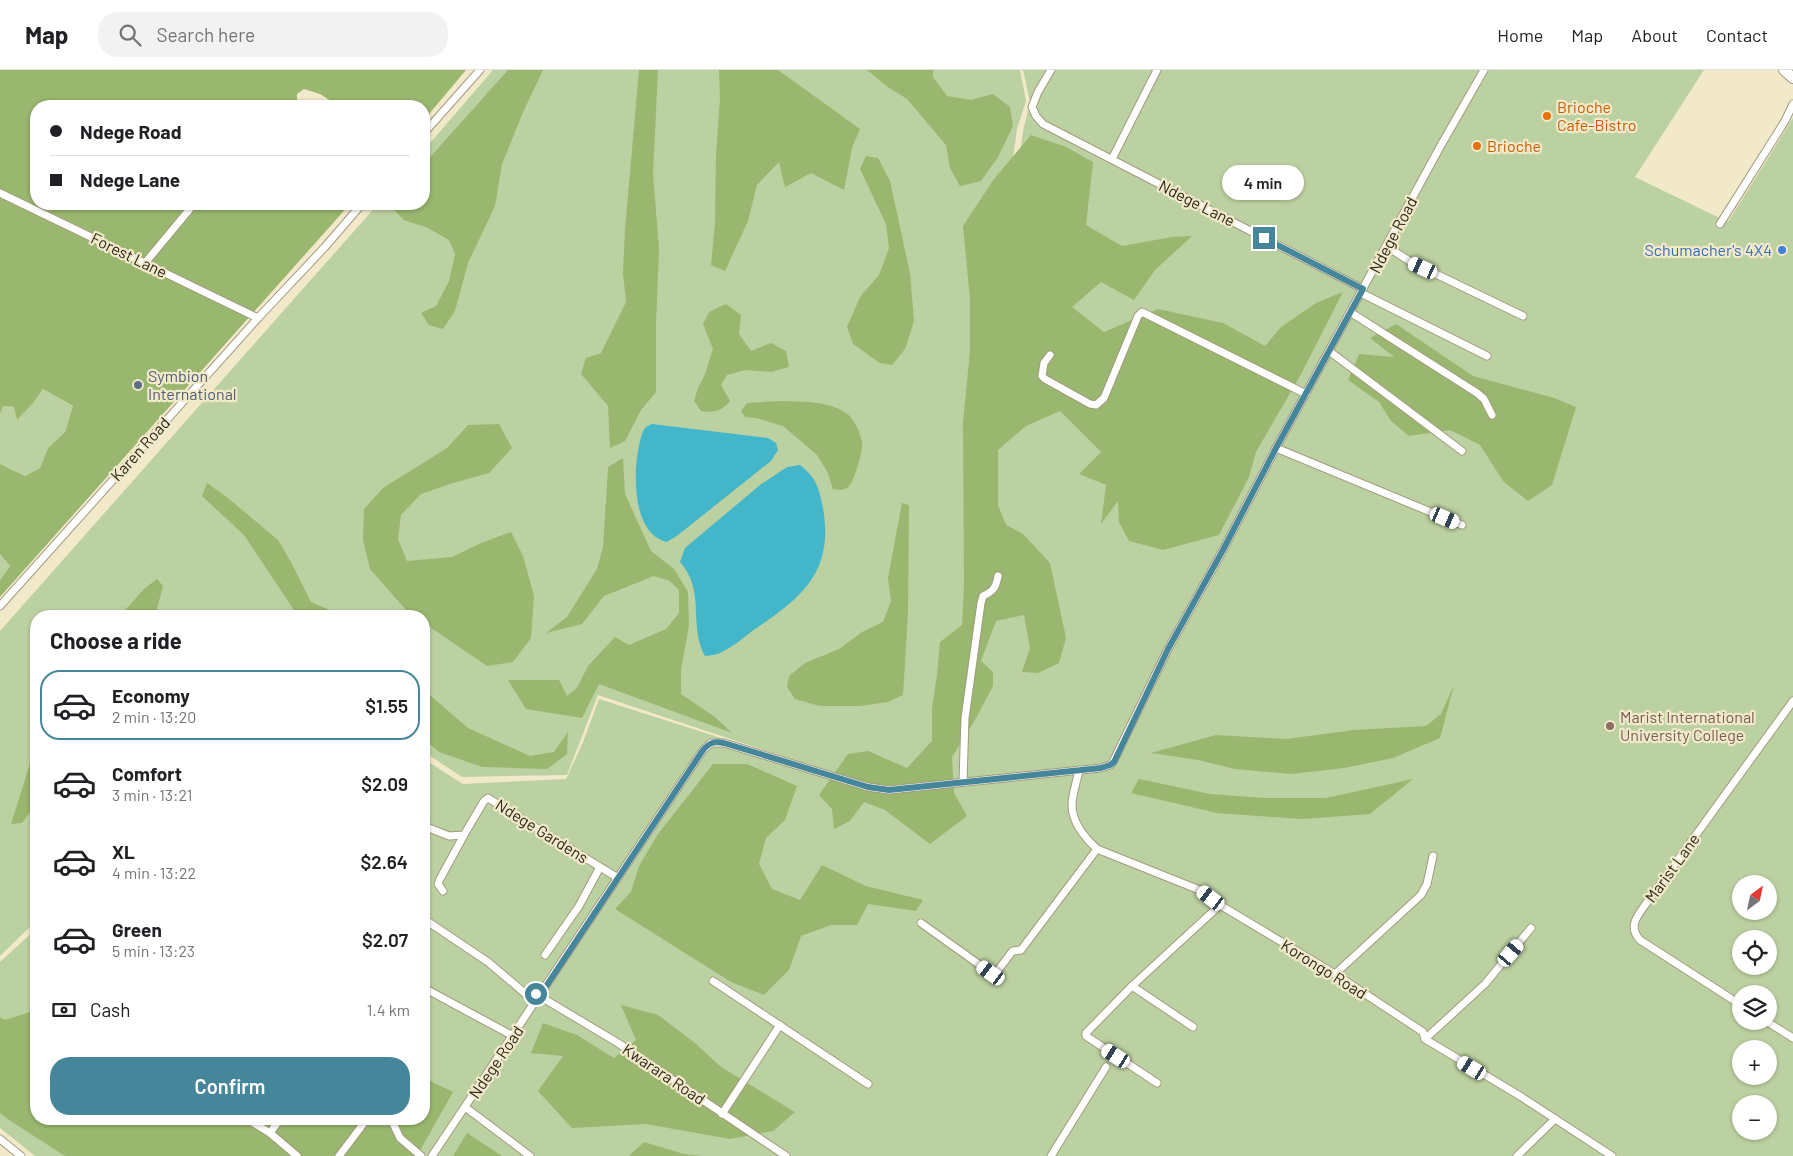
<!DOCTYPE html>
<html lang="en">
<head>
<meta charset="utf-8">
<style>
  body { margin:0; font-family:Barlow,sans-serif; background:#f2f2f2; color:#202124; height:100vh; display:flex; flex-direction:column; font-size:19px; white-space:nowrap }
  * { box-sizing:border-box; margin:0 }
  p { font-size:16px; color:#757577 }
  .icon { flex:none; width:28px; height:28px; fill:none; stroke:currentColor; stroke-width:2; stroke-linecap:round; stroke-linejoin:round }
  .map { position:relative; flex:1; overflow:hidden }
  .panel { position:absolute; left:30px; top:540px; width:400px; height:515px; display:flex; flex-direction:column; background:#fff; border-radius:20px; box-shadow:0 1px 4px #0004 }
  .panel>* { flex:none }
  .banner { position:absolute; left:30px; top:30px; width:400px; height:110px; border-radius:20px; box-shadow:0 1px 4px #0004; display:grid; align-content:center; height:110px; padding:0 20px; background:#fff }
  .needle { width:32px; rotate:33deg }
  .controls { position:absolute; left:1732px; top:805px; display:grid; gap:10px }
  .controls a { display:grid; place-items:center; width:45px; height:45px; border-radius:50%; background:#fff; box-shadow:0 1px 4px #0004; font-size:25px }
  .end { position:absolute; width:22px; height:22px; margin:-11px; border:6px solid #46869a; background:#fff; box-shadow:0 0 0 2px #fff }
  .from { border-radius:50% }
  .bubble { position:absolute; height:35px; border-radius:18px; background:#fff; box-shadow:0 1px 4px #0004; font-size:16px; font-weight:600; line-height:35px; text-align:center }
  .car { position:absolute; width:15px; height:30px; margin:-15px -8px; border-radius:6px; box-shadow:0 0 4px 1px #0007; background:linear-gradient(#fff 24%,#345 0 40%,#fff 0 76%,#345 0 86%,#fff 0) }
  .banner b { display:flex; align-items:center; gap:18px; height:48px; font-size:19px }
  .banner b+b { border-top:1px solid #e0e0e0 }
  .banner i { width:12px; height:12px; background:#202124 }
  ul { padding:0; list-style:none }
  li { display:flex; align-items:center; gap:15px; height:70px; margin:0 10px 8px; padding:0 10px; border:2px solid transparent; border-radius:20px }
  li div { flex:1 }
  li b { display:block; font-size:19px }
  li em { font-style:normal; font-weight:600 }
  li.on { border-color:#46869a }
  li>.icon { width:45px; height:45px; stroke-width:1.5 }
  h2 { padding:0 20px; font-size:22px; line-height:60px }
  .pay { display:flex; align-items:center; gap:12px; height:55px; padding:0 20px; font-size:19px }
  .pay p { margin-inline-start:auto }
  .button { display:flex; gap:10px; margin-top:auto; padding:10px 20px }
  .button a { flex:1; height:58px; border-radius:20px; background:#46869a; color:#fff; font-size:20px; font-weight:600; line-height:58px; text-align:center }
  header { display:flex; align-items:center; gap:30px; box-sizing:border-box; height:70px; padding:0 25px; background:#fff; border-bottom:1px solid #e0e0e0 }
  header strong { font-size:24px }
  nav { display:flex; gap:28px; margin-inline-start:auto; font-size:18px }
  .search { width:350px; height:45px; background:#f2f2f2; display:flex; align-items:center; gap:12px; box-sizing:border-box; padding:0 18px; border-radius:20px; color:#757577; font-size:19px }
  .map>svg:first-child { display:block }
  .green { fill:#bcd1a1; fill-rule:evenodd }
  .forest { fill:#99b76e }
  .water { fill:#43b6ca }
  .lines { fill:none; stroke-linecap:round; stroke-linejoin:round }
  .street-casing { stroke:#a29a7d; stroke-width:9 }
  .secondary-casing { stroke:#a29a7d; stroke-width:12 }
  .street { stroke:#fff; stroke-width:7 }
  .secondary { stroke:#fff; stroke-width:10 }
  .route { stroke:#46869a; stroke-width:6 }
  .food-dot { fill:#e8710a; stroke:#f2e9ca; stroke-width:2 }
  .shop-dot { fill:#3f7fe0; stroke:#f2e9ca; stroke-width:2 }
  .service-dot { fill:#5c6f8a; stroke:#f2e9ca; stroke-width:2 }
  .education-dot { fill:#8d6e63; stroke:#f2e9ca; stroke-width:2 }
  .labels { text-anchor:middle; stroke-width:4.5; stroke-linejoin:round; paint-order:stroke }
  .food-label { font-size:16px; fill:#c56008; stroke:#f2e9ca; text-anchor:start }
  .street-label { font-size:16px; fill:#2a261b; stroke:#f2e9ca }
  .shop-label { font-size:16px; fill:#366cbe; stroke:#f2e9ca; text-anchor:end }
  .service-label { font-size:16px; fill:#4e5e75; stroke:#f2e9ca; text-anchor:start }
  .education-label { font-size:16px; fill:#785e54; stroke:#f2e9ca; text-anchor:start }
</style>
</head>
<body>
<header>
<strong>Map</strong>
<div class="search"><svg class="icon" aria-label="search" viewBox="0 0 24 24"><circle cx="10" cy="10" r="6"/><path d="M15 15l6 6"/></svg>Search here</div>
<nav><a>Home</a><a>Map</a><a>About</a><a>Contact</a></nav>
</header>
<div class="map">
<svg width="1793" height="1086" viewBox="0 0 1793 1086">
  <rect width="100%" height="100%" fill="#f2e9ca"/>
  <!-- green -->
  <g class="green">
    <path d="M 493,0 L 1020,0 L 1026,31 L 1017,59 L 1002,167 L 980,541 L 946,709 L 859,712 L 598,625 L 567,705 L 462,707 L 424,682 L 424,546 L 36,546 L 36,851 L 0,886 L 0,561 L 378,134 L 424,134 L 424,80 Z"/>
    <path d="M 1023,0 L 1704,0 L 1635,107 L 1728,152 L 1793,48 L 1793,1086 L 35,1086 L 0,1058 L 0,892 L 36,859 L 36,1049 L 424,1049 L 424,689 L 463,714 L 566,709 L 583,672 L 599,629 L 874,717 L 948,711 L 985,356 L 1023,61 L 1030,32 ZM 1741,814 L 1769,814 L 1769,841 L 1741,841 ZM 1741,869 L 1769,869 L 1769,896 L 1741,896 ZM 1741,924 L 1769,924 L 1769,951 L 1741,951 ZM 1741,979 L 1769,979 L 1769,1006 L 1741,1006 ZM 1741,1034 L 1769,1034 L 1769,1061 L 1741,1061 Z"/>
    <path d="M 43,319 L 73,336 L 65,362 L 48,378 L 40,398 L 25,406 L 0,394 L 0,344 L 3,336 L 14,337 L 17,350 L 34,332 Z"/>
    <path d="M 0,484 L 10,496 L 0,510 Z"/>
  </g>
  <!-- forest -->
  <g class="forest">
    <path d="M 0,0 L 466,0 L 424,50 L 424,36 L 339,36 L 320,24 L 304,19 L 297,24 L 297,36 L 36,36 L 36,134 L 350,134 L 0,527 L 0,510 L 10,496 L 0,484 L 0,394 L 25,406 L 40,398 L 48,378 L 65,362 L 73,336 L 43,319 L 34,332 L 17,350 L 14,337 L 3,336 L 0,344 Z"/>
    <path d="M 508,0 L 543,0 L 524,40 L 502,94 L 495,136 L 468,193 L 455,241 L 443,259 L 429,255 L 421,243 L 436,236 L 449,211 L 455,184 L 449,170 L 428,158 L 404,150 L 391,137 L 393,134 L 424,134 L 424,94 Z"/>
    <path d="M 639,0 L 658,0 L 653,104 L 659,179 L 656,254 L 656,322 L 641,340 L 625,371 L 610,378 L 608,336 L 581,304 L 586,288 L 601,283 L 626,232 L 623,203 L 625,159 Z"/>
    <path d="M 719,0 L 778,0 L 860,59 L 852,78 L 844,120 L 811,103 L 785,117 L 779,92 L 757,115 L 748,151 L 725,201 L 711,195 L 715,153 L 716,84 L 720,29 Z"/>
    <path d="M 867,0 L 933,0 L 933,7 L 947,26 L 971,30 L 993,24 L 1010,37 L 1013,56 L 998,87 L 981,111 L 960,116 L 950,98 L 946,75 L 907,29 L 888,17 Z"/>
    <path d="M 1031,65 L 1066,77 L 1093,92 L 1086,155 L 1122,176 L 1172,167 L 1192,166 L 1155,200 L 1134,230 L 1101,212 L 1072,237 L 1104,262 L 1158,239 L 1223,253 L 1265,276 L 1281,257 L 1316,233 L 1343,222 L 1300,306 L 1256,382 L 1249,407 L 1219,465 L 1163,480 L 1129,471 L 1119,452 L 1118,431 L 1101,454 L 1106,415 L 1079,404 L 1101,382 L 1060,341 L 1026,356 L 998,380 L 998,435 L 1006,455 L 1023,464 L 1050,493 L 1066,568 L 1059,593 L 1038,603 L 1022,602 L 1030,578 L 1024,545 L 996,551 L 981,591 L 993,602 L 993,616 L 975,650 L 952,687 L 954,723 L 967,746 L 930,774 L 885,740 L 864,732 L 850,751 L 834,759 L 832,739 L 819,725 L 848,684 L 868,681 L 907,698 L 932,671 L 932,638 L 937,605 L 940,572 L 962,555 L 964,514 L 963,353 L 970,280 L 970,229 L 963,156 L 994,109 Z"/>
    <path d="M 866,86 L 878,88 L 890,111 L 910,203 L 914,251 L 905,279 L 892,295 L 880,293 L 853,274 L 847,257 L 860,227 L 879,205 L 889,178 L 886,154 L 860,99 Z"/>
    <path d="M 726,234 L 741,245 L 739,264 L 751,281 L 771,273 L 786,281 L 789,297 L 771,302 L 745,300 L 727,305 L 721,315 L 730,331 C 722,341 714,343 701,341 L 694,331 L 698,318 L 705,304 L 713,279 L 703,254 L 709,242 Z"/>
    <path d="M 1396,254 L 1473,306 L 1554,328 L 1576,337 L 1552,415 L 1528,431 L 1503,411 L 1480,375 L 1450,360 L 1409,366 L 1391,351 L 1379,332 L 1348,310 L 1359,284 L 1394,287 L 1370,268 Z"/>
    <path d="M 778,331 C 800,332 827,330 846,343 C 854,348 861,364 862,373 C 863,381 854,413 848,417 C 843,421 839,420 833,419 L 828,403 L 817,385 L 802,372 L 783,356 L 756,348 L 745,347 L 741,341 L 747,333 Z"/>
    <path d="M 499,354 L 512,378 L 489,403 L 453,413 L 421,424 L 401,445 L 398,469 L 407,491 L 452,487 L 481,473 L 511,462 L 523,486 L 534,526 L 531,568 L 513,592 L 487,596 L 424,553 L 424,546 L 415,546 L 406,540 L 370,499 L 363,470 L 364,439 L 383,418 L 447,378 L 468,355 Z"/>
    <path d="M 623,388 L 625,424 L 651,481 L 674,499 L 688,522 L 689,556 L 681,600 L 681,624 L 715,647 L 732,663 L 599,614 L 582,648 L 526,639 L 508,610 L 559,610 L 567,626 L 577,618 L 588,596 L 615,567 L 629,575 L 666,559 L 679,543 L 679,520 L 670,511 L 654,506 L 604,526 L 582,554 L 546,563 L 567,547 L 597,499 L 603,477 L 608,397 Z"/>
    <path d="M 207,413 L 228,428 L 278,470 L 292,494 L 311,532 L 343,546 L 298,546 L 244,465 L 202,426 Z"/>
    <path d="M 902,433 L 909,435 L 908,543 L 903,625 L 888,632 L 860,636 L 820,636 L 795,629 L 787,617 L 789,606 L 805,593 L 839,579 L 862,562 L 883,552 L 891,531 L 888,508 Z"/>
    <path d="M 157,509 L 163,516 L 155,546 L 120,546 L 144,519 Z"/>
    <path d="M 1454,615 L 1440,668 L 1393,688 L 1344,698 L 1291,704 L 1235,699 L 1198,690 L 1151,683 L 1216,665 L 1286,669 L 1354,660 L 1426,656 L 1441,644 Z"/>
    <path d="M 424,620 L 468,658 L 530,686 L 554,682 L 568,662 L 567,684 L 547,699 L 482,697 L 439,682 L 424,669 Z"/>
    <path d="M 36,675 L 36,733 L 22,753 L 11,754 Z"/>
    <path d="M 713,694 L 747,694 L 797,716 L 785,750 L 766,768 L 759,794 L 772,819 L 800,830 L 822,795 L 866,816 L 923,830 L 916,841 L 868,834 L 857,855 L 831,855 L 801,866 L 789,900 L 764,925 L 731,912 L 615,839 L 631,822 L 639,796 L 658,764 Z"/>
    <path d="M 1139,709 L 1210,724 L 1265,728 L 1326,728 L 1413,709 L 1370,744 L 1302,749 L 1217,743 L 1131,723 Z"/>
    <path d="M 621,935 L 658,945 L 695,973 L 721,997 L 795,1042 L 773,1061 L 730,1069 L 646,1054 L 572,1058 L 538,1021 L 563,986 L 531,983 L 543,953 L 577,965 L 614,988 L 636,970 Z"/>
    <path d="M 36,940 L 36,1049 L 424,1049 L 424,1008 L 453,1022 L 417,1086 L 65,1086 L 12,1052 L 0,1043 L 0,947 L 5,950 Z"/>
    <path d="M 467,1063 L 502,1086 L 453,1086 Z"/>
    <path d="M 644,1072 L 684,1084 L 702,1086 L 629,1086 Z"/>
  </g>
  <!-- water -->
  <g class="water">
    <path d="M 652,354 L 768,368 L 776,373 L 778,380 L 771,391 L 678,465 L 667,472 C 632,464 633,403 639,376 C 640,371 642,361 645,358 C 647,356 650,355 652,354 Z"/>
    <path d="M 800,395 C 817,408 819,419 823,438 C 834,501 803,527 755,559 C 744,567 732,578 720,583 C 716,585 710,585 705,586 C 688,555 706,521 680,492 L 685,478 L 760,415 L 787,397 Z"/>
  </g>
  <g class="lines">
    <!-- street casing -->
    <g class="street-casing">
      <g id="street">
        <path d="M 1051,0 L 1038,22 L 1032,37 L 1036,46 L 1043,54 L 1363,219"/>
        <path d="M 424,63 L 480,0"/>
        <path d="M 1112,89 L 1157,0"/>
        <path d="M 0,123 L 258,248"/>
        <path d="M 1720,154 L 1785,51 L 1793,34"/>
        <path d="M 1386,176 L 1411,192 L 1523,246"/>
        <path d="M 145,193 L 194,134"/>
        <path d="M 1361,223 L 1487,286"/>
        <path d="M 1350,242 L 1477,323 L 1484,329 L 1492,345"/>
        <path d="M 1329,281 L 1462,381"/>
        <path d="M 1050,285 L 1044,293 L 1042,306 L 1045,309 L 1090,334 L 1096,335 L 1104,328 L 1138,246 L 1142,242 L 1306,324"/>
        <path d="M 1276,378 L 1462,455"/>
        <path d="M 0,536 L 258,248 L 324,178 L 362,134"/>
        <path d="M 1079,700 C 1077,711 1072,724 1072,735 C 1072,752 1085,768 1097,779 L 1202,821 L 1220,835 L 1335,904 L 1423,962 L 1425,969 L 1520,1026 L 1612,1086"/>
        <path d="M 963,712 L 965,648 L 981,533 L 983,526 C 994,521 996,517 998,506"/>
        <path d="M 424,756 L 449,766 L 464,765 L 484,731 L 488,728 L 618,808"/>
        <path d="M 443,821 L 438,814 L 440,809 L 464,765"/>
        <path d="M 424,849 L 488,892 L 527,925 L 536,924 L 618,973 L 786,1086"/>
        <path d="M 921,853 L 991,903 L 996,903 L 1011,883 L 1013,881 L 1021,880 L 1097,779"/>
        <path d="M 545,885 L 579,836 L 600,797"/>
        <path d="M 1335,904 L 1421,825 L 1427,814 L 1433,786"/>
        <path d="M 713,911 L 868,1014"/>
        <path d="M 1132,916 L 1086,963 L 1086,966 L 1157,1013"/>
        <path d="M 424,918 L 513,966"/>
        <path d="M 1741,935 L 1640,870 C 1627,856 1638,845 1648,831 L 1793,631"/>
        <path d="M 1766,951 L 1793,968"/>
        <path d="M 1193,957 L 1132,916 L 1220,835"/>
        <path d="M 1425,969 L 1485,914 L 1531,858"/>
        <path d="M 465,1037 L 530,1086"/>
        <path d="M 722,1044 L 780,955"/>
        <path d="M 247,1049 L 270,1063 L 280,1049"/>
        <path d="M 391,1049 L 400,1068 L 421,1086"/>
        <path d="M 270,1063 L 297,1086"/>
        <path d="M 0,1069 L 21,1086"/>
        <path d="M 339,1086 L 367,1049"/>
        <path d="M 432,1086 L 703,680 L 711,673 L 724,673 L 868,717 L 889,720 L 1101,698 L 1110,695 L 1113,692 L 1168,579 L 1223,480 L 1276,378 L 1440,77 L 1484,0"/>
        <path d="M 1051,1086 L 1106,997"/>
        <path d="M 1517,1086 L 1555,1049"/>
      </g>
    </g>
    <!-- secondary casing -->
    <g class="secondary-casing">
      <path id="secondary" d="M 1784,0 L 1793,8"/>
    </g>
    <!-- street -->
    <use href="#street" class="street"/>
    <!-- secondary -->
    <use href="#secondary" class="secondary"/>
  </g>
  <g class="lines">
    <!-- route -->
    <path class="route" d="M 536,924 L 539,927 L 703,680 C 710,672 715,671 724,673 L 868,717 L 889,720 L 1101,698 L 1110,695 L 1114,692 L 1168,579 L 1223,480 L 1276,378 L 1363,219 L 1264,168"/>
  </g>
  <!-- markers -->
  <g class="food-dot">
    <circle cx="1547" cy="46" r="5"/>
    <circle cx="1477" cy="76" r="5"/>
  </g>
  <circle class="shop-dot" cx="1782" cy="180" r="5"/>
  <circle class="service-dot" cx="138" cy="315" r="5"/>
  <circle class="education-dot" cx="1610" cy="656" r="5"/>
  <g class="labels">
    <!-- food labels -->
    <g class="food-label">
      <text x="1557" y="43">Brioche<tspan x="1557" dy="18">Cafe-Bistro</tspan></text>
      <text x="1487" y="82">Brioche</text>
    </g>
    <!-- street labels -->
    <g class="street-label">
      <text transform="translate(1197 133) rotate(27)" y="6">Ndege Lane</text>
      <text transform="translate(1393 165) rotate(-62)" y="6">Ndege Road</text>
      <text transform="translate(129 185) rotate(26)" y="6">Forest Lane</text>
      <text transform="translate(140 379) rotate(-48)" y="6">Karen Road</text>
      <text transform="translate(542 761) rotate(32)" y="6">Ndege Gardens</text>
      <text transform="translate(1672 798) rotate(-54)" y="6">Marist Lane</text>
      <text transform="translate(1324 899) rotate(32)" y="6">Korongo Road</text>
      <text transform="translate(496 992) rotate(-56)" y="6">Ndege Road</text>
      <text transform="translate(664 1004) rotate(34)" y="6">Kwarara Road</text>
    </g>
    <!-- shop labels -->
    <g class="shop-label">
      <text x="1772" y="186">Schumacher's 4X4</text>
    </g>
    <!-- service labels -->
    <g class="service-label">
      <text x="148" y="312">Symbion<tspan x="148" dy="18">International</tspan></text>
    </g>
    <!-- education labels -->
    <g class="education-label">
      <text x="1620" y="653">Marist International<tspan x="1620" dy="18">University College</tspan></text>
    </g>
  </g>
</svg>
<div class="controls">
<a><svg class="needle" viewBox="-14 -14 28 28"><path d="M0-13l5 13h-10z" fill="#e53935"/><path d="M0 13l5-13h-10z" fill="#757577"/></svg></a>
<a><svg class="icon" aria-label="locate" viewBox="0 0 24 24"><circle cx="12" cy="12" r="6"/><path d="M12 2v4M12 18v4M2 12h4M18 12h4"/></svg></a>
<a><svg class="icon" aria-label="layers" viewBox="0 0 24 24"><path d="M12 4l9 5-9 5-9-5zM3 14l9 5 9-5"/></svg></a>
<a>+</a>
<a>−</a>
</div>
<i class="end from" style="left:536px;top:924px"></i>
<i class="end" style="left:1264px;top:168px"></i>
<div class="bubble" style="left:1222px;top:95px;width:82px">4 min</div>
<i class="car" style="left:1423px;top:198px;rotate:295deg"></i>
<i class="car" style="left:1445px;top:448px;rotate:113deg"></i>
<i class="car" style="left:1211px;top:828px;rotate:307deg"></i>
<i class="car" style="left:1511px;top:883px;rotate:40deg"></i>
<i class="car" style="left:991px;top:903px;rotate:306deg"></i>
<i class="car" style="left:1116px;top:986px;rotate:303deg"></i>
<i class="car" style="left:1472px;top:998px;rotate:301deg"></i>
<div class="banner">
<b><i class="from"></i>Ndege Road</b>
<b><i></i>Ndege Lane</b>
</div>
<section class="panel">
<h2>Choose a ride</h2>
<ul>
<li class="on"><svg class="icon" aria-label="car" viewBox="0 0 24 24"><path d="M5 17H2v-5l4-1 3-4h7l3 4 3 1v5h-3M9 17h6M6 11h13"/><circle cx="7" cy="17" r="2"/><circle cx="17" cy="17" r="2"/></svg><div><b>Economy</b><p>2 min · 13:20</p></div><em>$1.55</em></li>
<li><svg class="icon" aria-label="car" viewBox="0 0 24 24"><path d="M5 17H2v-5l4-1 3-4h7l3 4 3 1v5h-3M9 17h6M6 11h13"/><circle cx="7" cy="17" r="2"/><circle cx="17" cy="17" r="2"/></svg><div><b>Comfort</b><p>3 min · 13:21</p></div><em>$2.09</em></li>
<li><svg class="icon" aria-label="car" viewBox="0 0 24 24"><path d="M5 17H2v-5l4-1 3-4h7l3 4 3 1v5h-3M9 17h6M6 11h13"/><circle cx="7" cy="17" r="2"/><circle cx="17" cy="17" r="2"/></svg><div><b>XL</b><p>4 min · 13:22</p></div><em>$2.64</em></li>
<li><svg class="icon" aria-label="car" viewBox="0 0 24 24"><path d="M5 17H2v-5l4-1 3-4h7l3 4 3 1v5h-3M9 17h6M6 11h13"/><circle cx="7" cy="17" r="2"/><circle cx="17" cy="17" r="2"/></svg><div><b>Green</b><p>5 min · 13:23</p></div><em>$2.07</em></li>
</ul>
<div class="pay"><svg class="icon" aria-label="cash" viewBox="0 0 24 24"><path d="M3 7h18v10H3z"/><circle cx="12" cy="12" r="2"/></svg>Cash<p>1.4 km</p></div>
<div class="button"><a>Confirm</a></div>
</section>
</div>
</body>
</html>
